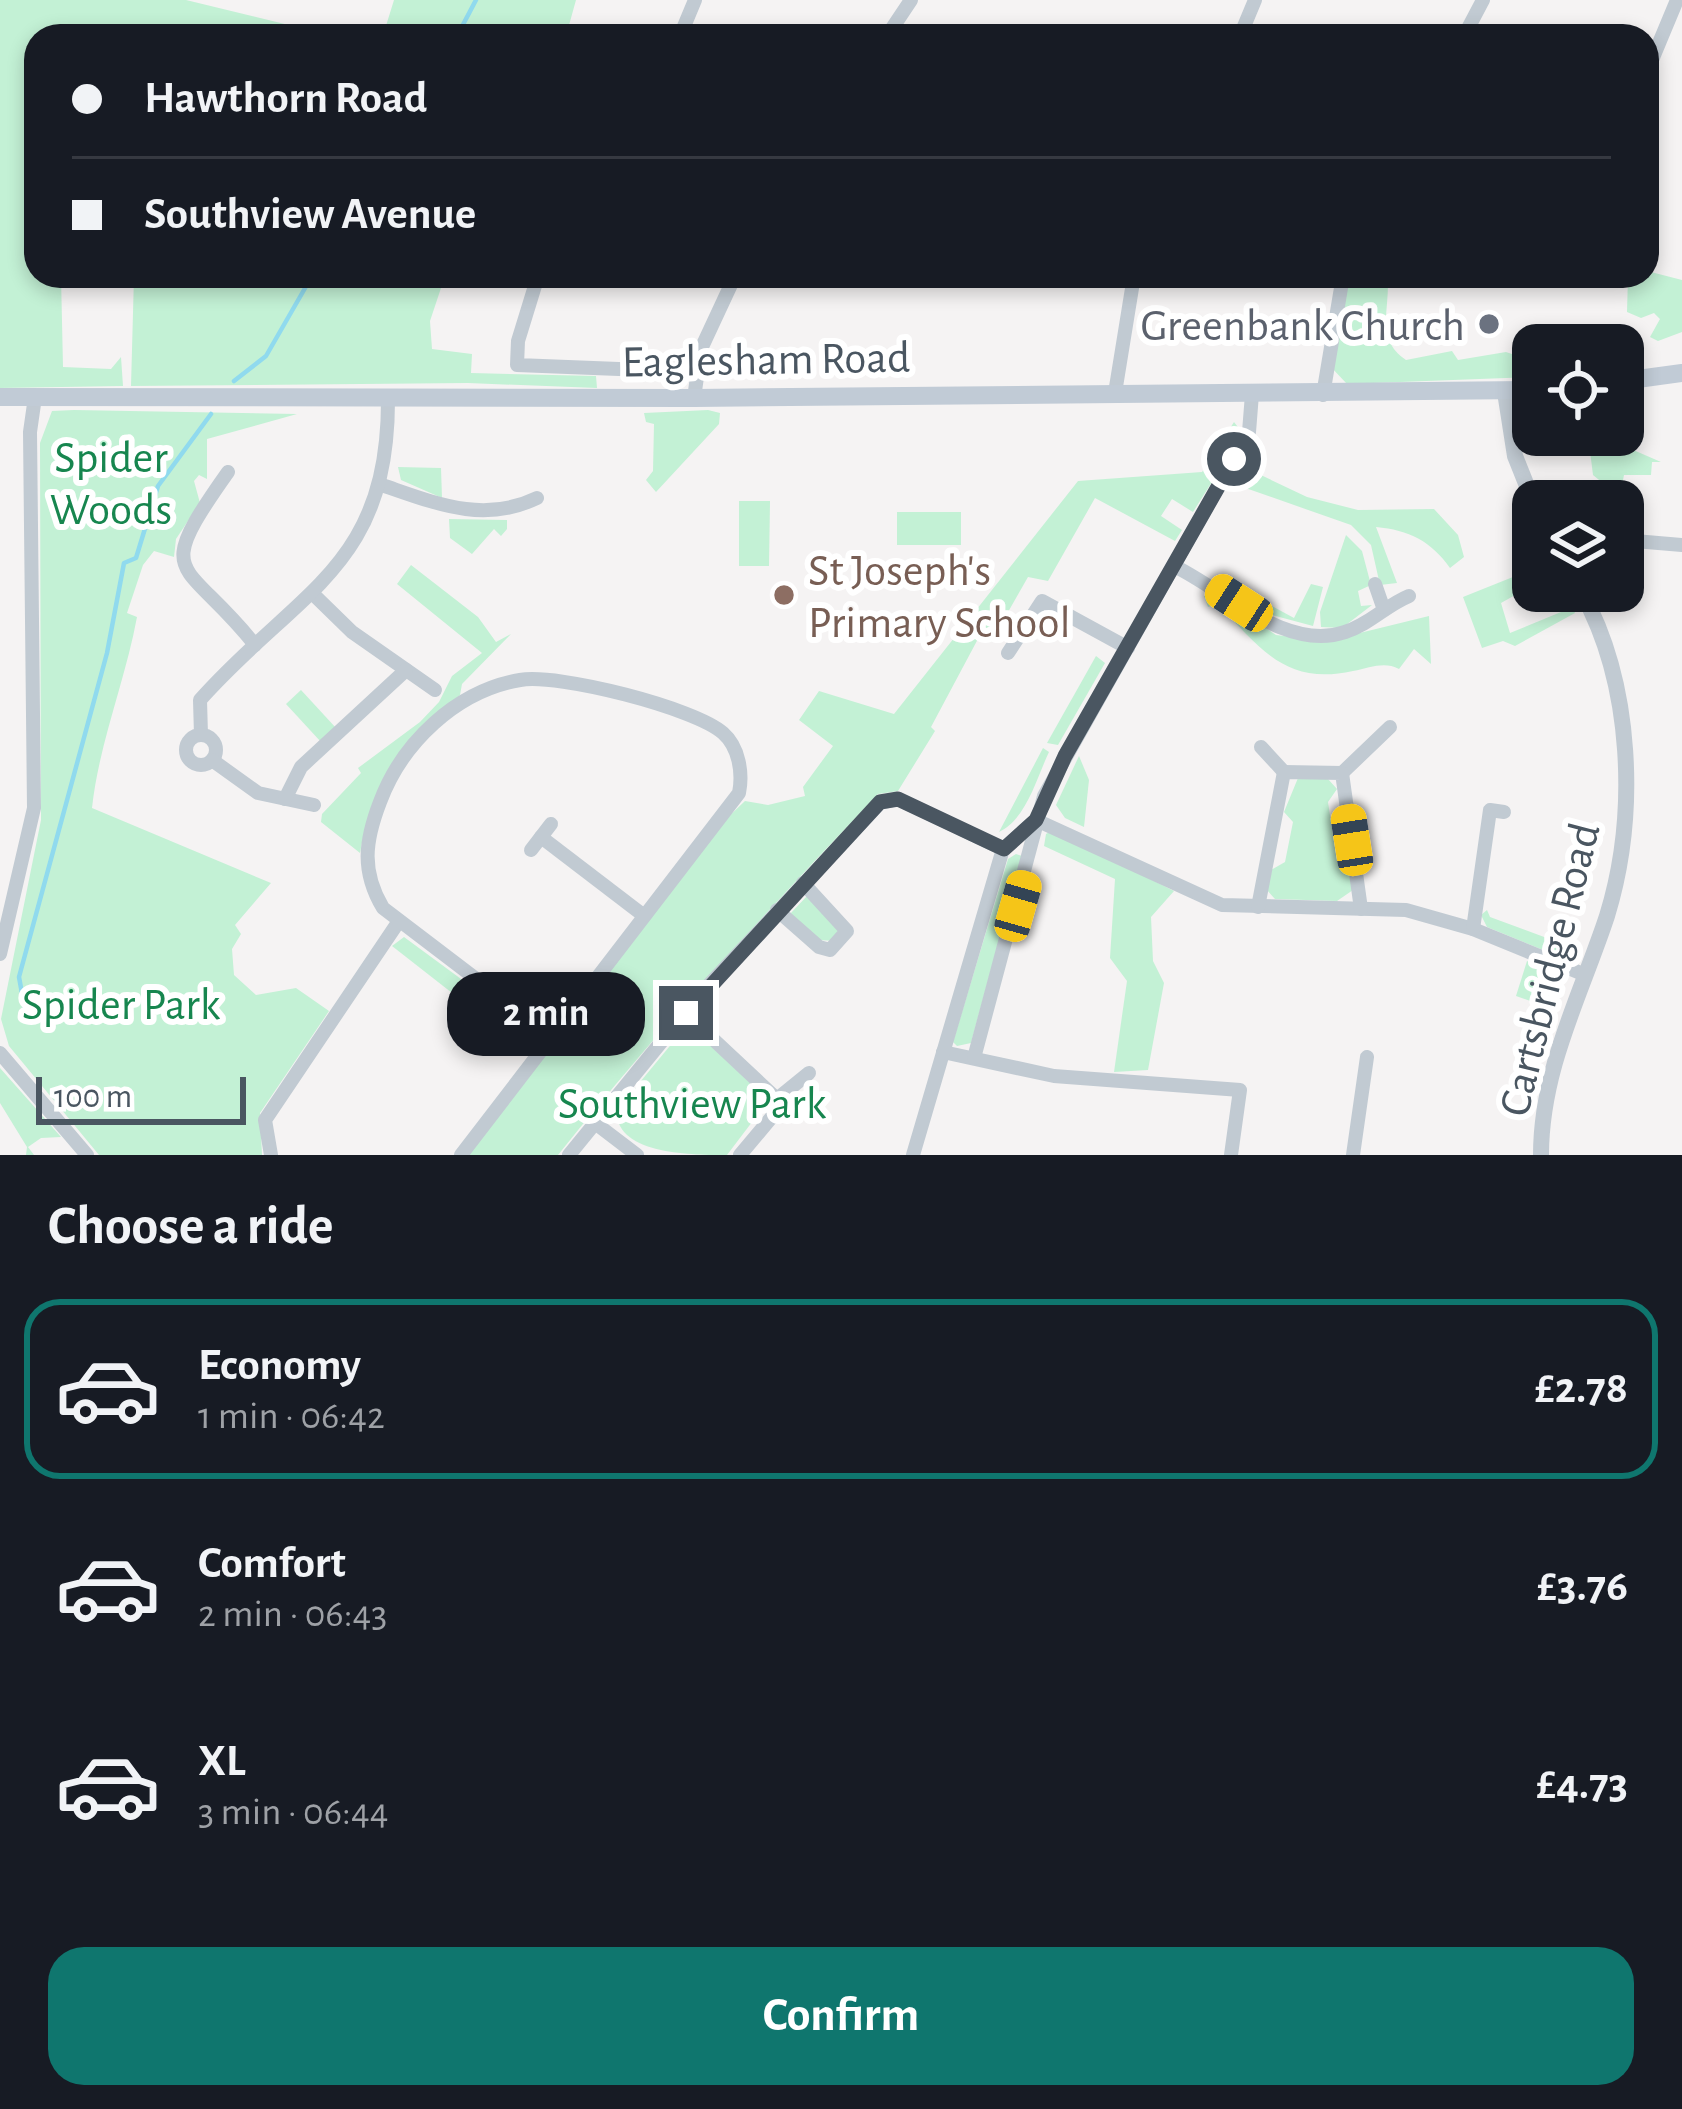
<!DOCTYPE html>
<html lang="en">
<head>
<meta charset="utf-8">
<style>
  body { margin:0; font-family:"Alegreya Sans",sans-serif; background:#242831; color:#f1f3f6; height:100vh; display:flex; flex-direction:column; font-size:45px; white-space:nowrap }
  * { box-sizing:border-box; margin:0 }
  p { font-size:39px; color:#9ea1a6 }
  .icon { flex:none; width:66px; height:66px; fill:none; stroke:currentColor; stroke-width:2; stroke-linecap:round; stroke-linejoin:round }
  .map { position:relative; height:1155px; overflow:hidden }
  .sheet { display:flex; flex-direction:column; background:#171b24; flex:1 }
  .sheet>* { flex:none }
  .guide { position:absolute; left:24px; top:24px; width:1635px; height:264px; border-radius:36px; box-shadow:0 6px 18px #0003; display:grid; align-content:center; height:264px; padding:0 48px; background:#171b24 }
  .buttons { position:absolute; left:1512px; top:324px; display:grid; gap:24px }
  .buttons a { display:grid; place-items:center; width:132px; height:132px; border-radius:24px; background:#171b24; box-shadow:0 6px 18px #0003; font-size:60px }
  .scale { position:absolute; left:36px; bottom:30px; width:210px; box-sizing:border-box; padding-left:12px; border:6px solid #4a5661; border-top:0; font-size:33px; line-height:42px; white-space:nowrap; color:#4a5661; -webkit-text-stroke:9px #fff; paint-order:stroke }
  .end { position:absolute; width:54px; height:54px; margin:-27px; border:15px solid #4a5661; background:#fff; box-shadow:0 0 0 6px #fff }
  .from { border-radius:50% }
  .bubble { position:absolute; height:84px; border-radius:36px; background:#171b24; box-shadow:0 6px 18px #0003; font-size:39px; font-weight:700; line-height:84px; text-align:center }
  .car { position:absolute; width:36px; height:72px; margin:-36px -18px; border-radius:15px; box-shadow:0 0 9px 3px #0007; background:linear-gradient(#f5c518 24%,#345 0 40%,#f5c518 0 76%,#345 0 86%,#f5c518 0) }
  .guide b { display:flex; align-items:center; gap:42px; height:114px; font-size:45px }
  .guide b+b { border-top:3px solid #363941 }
  .guide i { width:30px; height:30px; background:#f1f3f6 }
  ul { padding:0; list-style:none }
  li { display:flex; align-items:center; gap:36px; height:180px; margin:0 24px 18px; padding:0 24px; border:6px solid transparent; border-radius:36px }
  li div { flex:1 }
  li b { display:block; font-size:45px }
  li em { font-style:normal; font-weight:700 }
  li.on { border-color:#0f766e }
  li>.icon { width:108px; height:108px; stroke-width:1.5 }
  h2 { padding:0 48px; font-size:54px; line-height:144px }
  .button { display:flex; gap:24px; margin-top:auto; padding:24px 48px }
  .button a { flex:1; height:138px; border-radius:36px; background:#0f766e; color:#fff; font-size:48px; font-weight:700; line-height:138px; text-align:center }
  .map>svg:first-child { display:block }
  .green { fill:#c3f1d5 }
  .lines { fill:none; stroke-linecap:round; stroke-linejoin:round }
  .stream { stroke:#90daee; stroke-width:4.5 }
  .minor { stroke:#c1cad2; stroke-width:14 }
  .tertiary { stroke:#c1cad2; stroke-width:16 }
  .secondary { stroke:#c1cbd6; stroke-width:18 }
  .route { stroke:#4a5661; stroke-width:15 }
  .worship-dot { fill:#6b7280; stroke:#fff; stroke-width:4.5 }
  .education-dot { fill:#8d6e63; stroke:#fff; stroke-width:4.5 }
  .labels { text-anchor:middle; stroke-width:12; stroke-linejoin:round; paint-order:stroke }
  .worship-label { font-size:45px; fill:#5b616d; stroke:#fff; text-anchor:end }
  .street-label { font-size:45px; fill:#4a5661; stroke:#fff }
  .park-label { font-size:45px; fill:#17864f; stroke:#fff }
  .education-label { font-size:45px; fill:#785e54; stroke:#fff; text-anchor:start }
</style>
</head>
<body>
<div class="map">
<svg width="1682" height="1155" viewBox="0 0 1682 1155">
  <rect width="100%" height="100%" fill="#f5f3f3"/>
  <!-- green -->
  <g class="green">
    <path d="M 0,0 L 186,0 L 334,36 L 36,36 L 36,276 L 61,276 L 63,367 L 111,369 L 121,357 L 123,386 L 0,388 Z"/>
    <path d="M 394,0 L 576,0 L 566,36 L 361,36 L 371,25 L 385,29 Z"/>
    <path d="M 1647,271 L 1682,280 L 1682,332 L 1658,341 L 1650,337 L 1660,319 L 1654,313 L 1641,318 L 1627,312 L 1628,276 L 1647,276 Z"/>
    <path d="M 134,276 L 445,276 L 430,321 L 432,349 L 472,354 L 471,373 L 596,376 L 597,388 L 468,383 L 131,386 Z"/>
    <path d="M 1350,276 L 1473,276 L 1388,284 C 1388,316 1377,340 1406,360 L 1452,351 L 1458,360 L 1506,352 L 1530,360 L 1533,355 L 1533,377 L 1347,384 L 1330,366 Z"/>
    <path d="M 74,410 L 297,414 L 207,439 L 207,479 L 199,475 L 194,481 L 200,503 L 176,539 L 174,557 L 154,551 L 143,565 L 127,613 L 137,617 C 125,682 99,743 92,808 L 271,883 L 235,925 L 241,934 L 232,949 L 234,975 L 256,995 L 296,988 L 329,1011 L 260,1113 L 262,1155 L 99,1155 L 9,1046 L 1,1019 L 41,820 L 40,443 L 52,411 Z"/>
    <path d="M 708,410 L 720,413 L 719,424 L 656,492 L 646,480 L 653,471 L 654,424 L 646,422 L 644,413 Z"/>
    <path d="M 1234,422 L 1241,431 L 1239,439 L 1193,512 L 1172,499 L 1161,516 L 1182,530 L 1175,541 L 1095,498 L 1048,581 L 1028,577 L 991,642 L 979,637 L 931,727 L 935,731 L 898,791 L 878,794 C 767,911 659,1028 558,1155 L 468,1155 L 726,819 L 745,801 L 768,805 L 805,796 L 803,787 L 833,746 L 799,720 L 819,691 L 894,714 L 1078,481 L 1202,472 Z"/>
    <path d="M 1588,435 L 1602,450 L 1631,449 L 1661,462 L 1652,462 L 1651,475 L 1624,475 L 1622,485 L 1604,484 L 1593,475 Z"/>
    <path d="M 1247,462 L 1246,468 L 1307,497 L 1358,510 L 1434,509 L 1458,535 L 1464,557 L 1450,568 C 1431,541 1409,530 1376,527 L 1397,583 L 1380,585 L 1371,545 L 1351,525 L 1234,484 Z"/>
    <path d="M 398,467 L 441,468 L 442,498 L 401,480 Z"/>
    <path d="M 739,501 L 770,501 L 769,566 L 739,566 Z"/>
    <rect x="897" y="512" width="64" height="33"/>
    <path d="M 449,519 L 507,520 L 507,529 L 501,536 L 494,529 L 472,554 L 450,538 Z"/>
    <path d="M 1346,535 L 1362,551 L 1371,585 L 1358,591 L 1361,606 L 1372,605 L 1342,628 L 1321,627 L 1320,612 Z"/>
    <path d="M 411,565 L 478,617 L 496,642 L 511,634 L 462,684 L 460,695 C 407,740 372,783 360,853 L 321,822 L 322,814 L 361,773 L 358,768 L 420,722 L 439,702 L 452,676 L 482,653 L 397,584 Z"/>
    <path d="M 1533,569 L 1533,585 L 1501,603 L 1510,633 L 1561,612 L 1550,591 L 1565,591 L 1575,613 L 1515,646 L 1503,641 L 1482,648 L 1463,597 Z"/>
    <path d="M 1219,577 L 1294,618 L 1311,584 L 1323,587 L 1313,626 L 1272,615 L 1217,582 Z"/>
    <path d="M 1216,594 L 1276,635 L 1327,641 L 1429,616 L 1431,664 L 1414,649 L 1399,669 C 1384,661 1370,668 1353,671 C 1285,686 1261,648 1217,604 L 1208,607 L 1204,596 Z"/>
    <path d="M 1096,656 L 1105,663 L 1058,745 L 1047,743 Z"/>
    <path d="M 301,690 L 336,728 L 321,742 L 286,704 Z"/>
    <path d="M 1043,748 L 1049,752 C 1037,777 1026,820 999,832 Z"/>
    <path d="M 1079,756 L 1089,780 L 1084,827 L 1065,818 L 1056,805 Z"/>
    <path d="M 1298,778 L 1328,779 L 1337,789 L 1328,802 L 1337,862 L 1351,872 L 1353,890 L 1337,901 L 1275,899 L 1267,890 L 1271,870 L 1285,862 L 1293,822 L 1284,812 Z"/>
    <path d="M 1053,830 L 1174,891 L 1151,917 L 1153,961 L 1164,983 L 1148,1070 L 1114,1072 L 1127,981 L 1110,958 L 1115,879 L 1044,846 L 1046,834 Z"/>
    <path d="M 1016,854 L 1022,856 L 971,1043 L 957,1046 L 953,1042 L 1008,859 Z"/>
    <path d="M 808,895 L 841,930 L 836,941 L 818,940 L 789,915 Z"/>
    <path d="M 1487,910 L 1490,917 L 1579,950 L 1560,957 L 1487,927 L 1481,915 Z"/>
    <path d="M 404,937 L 514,1018 L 528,1036 L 525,1050 L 392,946 Z"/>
    <path d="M 1527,961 L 1563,977 L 1556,1010 L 1516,996 Z"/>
    <path d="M 693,1029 L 759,1091 L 765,1105 L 727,1155 C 694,1155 614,1155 617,1110 L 683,1030 Z"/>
    <path d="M 0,1068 L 61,1137 L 41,1138 L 28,1147 L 34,1155 L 26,1155 L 27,1147 L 0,1103 Z"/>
  </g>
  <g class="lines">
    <!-- stream -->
    <g class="stream">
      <path d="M 457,36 L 476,0"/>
      <path d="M 234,381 L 266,356 L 312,276"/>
      <path d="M 25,1010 L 19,977 L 107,653 L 124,563 L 136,558 L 158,486 L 211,414"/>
    </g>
    <!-- minor -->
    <g class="minor">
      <path d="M 680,36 L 695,0"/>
      <path d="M 887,36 L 911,0"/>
      <path d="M 1240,36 L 1255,0"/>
      <path d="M 1464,36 L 1483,0"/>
      <path d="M 1647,72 L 1677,0"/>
      <path d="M 538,276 L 518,341 L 517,365 L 695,372"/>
      <path d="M 1115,393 L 1134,276"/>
      <path d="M 1323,395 L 1343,276"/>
      <path d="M 694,398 L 701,349 L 735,276"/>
      <path d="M 228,472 C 150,582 184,556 255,645"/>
      <path d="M 382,485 C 435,503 483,524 537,498"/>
      <path d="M 1623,540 L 1682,545"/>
      <path d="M 1176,567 C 1225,591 1286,652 1345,632 C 1370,624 1385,606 1409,596"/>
      <path d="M 1375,584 L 1383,607"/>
      <path d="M 312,593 L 352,632 L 435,690"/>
      <path d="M 1008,653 L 1042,601 L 1128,648"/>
      <path d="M 201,735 L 200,700 C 300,588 389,568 388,397"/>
      <circle cx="201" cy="750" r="15"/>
      <path d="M 1261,747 L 1284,772"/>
      <path d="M 212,760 L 258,793 L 314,805"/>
      <path d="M 1342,773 L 1390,727"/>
      <path d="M 285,799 L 301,767 L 406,670"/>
      <path d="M 1036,820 L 1222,905 L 1406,910 L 1473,929 L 1583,974"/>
      <path d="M 541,837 L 643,915"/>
      <path d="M 531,850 L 551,824"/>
      <path d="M 1258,907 L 1284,772 L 1342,773 L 1361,909"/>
      <path d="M 777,910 L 819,947 L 830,950 L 847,931 L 803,883"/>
      <path d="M 1473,929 L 1490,810 L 1504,812"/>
      <path d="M 0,954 L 34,808 L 30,432 L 35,397"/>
      <path d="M 685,1013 L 777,1099 L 776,1112 L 740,1155"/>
      <path d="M 943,1052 L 1054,1076 L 1240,1090 L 1231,1155"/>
      <path d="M 0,1053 L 87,1155"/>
      <path d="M 974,1058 L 1044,796 L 1249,432 L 1252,394"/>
      <path d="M 777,1099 L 809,1073"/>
      <path d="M 595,1123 L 637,1155"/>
      <path d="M 271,1155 L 265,1120 L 399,921"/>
      <path d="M 461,1155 L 739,793 C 743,773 739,747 723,733 C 695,708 558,673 520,680 C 456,691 402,743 380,802 C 365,841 361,871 383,908 L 551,1036"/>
      <path d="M 569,1155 L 703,991 L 880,803 L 898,799 L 1003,849"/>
      <path d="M 913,1155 L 1003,849 L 1036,820"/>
      <path d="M 1353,1155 L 1367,1057"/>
    </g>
    <!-- tertiary -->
    <g class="tertiary">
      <path d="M 1505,392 L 1515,456 L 1533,501"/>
      <path d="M 1541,1155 C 1541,1069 1581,995 1607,916 C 1638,815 1633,684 1581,591"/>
    </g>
    <!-- secondary -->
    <g class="secondary">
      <path d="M 1623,381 L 1682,373"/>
      <path d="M 0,397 L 694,398 L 1533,390"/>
    </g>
  </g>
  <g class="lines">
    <!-- route -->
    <path class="route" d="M 686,1013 L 880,802 L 898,799 L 1004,849 L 1036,820 L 1065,756 L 1234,459"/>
  </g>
  <!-- markers -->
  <circle class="worship-dot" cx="1489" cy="324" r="12"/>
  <circle class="education-dot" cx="784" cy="595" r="12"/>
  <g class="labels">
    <!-- worship labels -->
    <g class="worship-label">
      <text x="1465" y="340">Greenbank Church</text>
    </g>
    <!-- street labels -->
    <g class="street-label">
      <text transform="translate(766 358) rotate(-1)" y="16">Eaglesham Road</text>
      <text transform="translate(1548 969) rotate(-76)" y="16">Cartsbridge Road</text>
    </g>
    <!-- park labels -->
    <g class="park-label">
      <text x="111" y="472">Spider<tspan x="111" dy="52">Woods</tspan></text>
      <text x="121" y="1019">Spider Park</text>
      <text x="692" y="1118">Southview Park</text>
    </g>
    <!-- education labels -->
    <g class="education-label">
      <text x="808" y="585">St Joseph's<tspan x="808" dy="52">Primary School</tspan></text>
    </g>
  </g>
</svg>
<div class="buttons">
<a><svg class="icon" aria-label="locate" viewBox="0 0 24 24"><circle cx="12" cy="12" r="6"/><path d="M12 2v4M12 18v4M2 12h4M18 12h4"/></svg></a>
<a><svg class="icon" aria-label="layers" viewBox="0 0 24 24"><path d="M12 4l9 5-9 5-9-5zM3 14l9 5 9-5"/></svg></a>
</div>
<div class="scale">100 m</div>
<i class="end from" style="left:1234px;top:459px"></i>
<i class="end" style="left:686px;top:1013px"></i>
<div class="bubble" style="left:447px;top:972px;width:198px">2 min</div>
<i class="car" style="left:1239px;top:603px;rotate:303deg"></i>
<i class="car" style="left:1352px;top:840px;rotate:351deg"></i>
<i class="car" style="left:1018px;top:906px;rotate:16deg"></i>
<div class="guide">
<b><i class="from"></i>Hawthorn Road</b>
<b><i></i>Southview Avenue</b>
</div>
</div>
<section class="sheet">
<h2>Choose a ride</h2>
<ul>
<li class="on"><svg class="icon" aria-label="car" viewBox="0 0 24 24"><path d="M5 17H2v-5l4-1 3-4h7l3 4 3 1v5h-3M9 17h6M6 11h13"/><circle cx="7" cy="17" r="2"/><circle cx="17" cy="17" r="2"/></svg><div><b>Economy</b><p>1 min · 06:42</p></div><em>£2.78</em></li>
<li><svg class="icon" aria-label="car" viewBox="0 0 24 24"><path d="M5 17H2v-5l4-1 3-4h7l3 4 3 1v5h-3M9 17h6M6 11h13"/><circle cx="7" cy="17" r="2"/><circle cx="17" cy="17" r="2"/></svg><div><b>Comfort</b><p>2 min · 06:43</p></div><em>£3.76</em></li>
<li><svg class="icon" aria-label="car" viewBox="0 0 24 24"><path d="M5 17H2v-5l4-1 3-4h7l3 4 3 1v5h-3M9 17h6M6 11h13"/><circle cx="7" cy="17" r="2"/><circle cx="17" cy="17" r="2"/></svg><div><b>XL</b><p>3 min · 06:44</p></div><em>£4.73</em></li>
</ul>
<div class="button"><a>Confirm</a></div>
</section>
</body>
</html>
